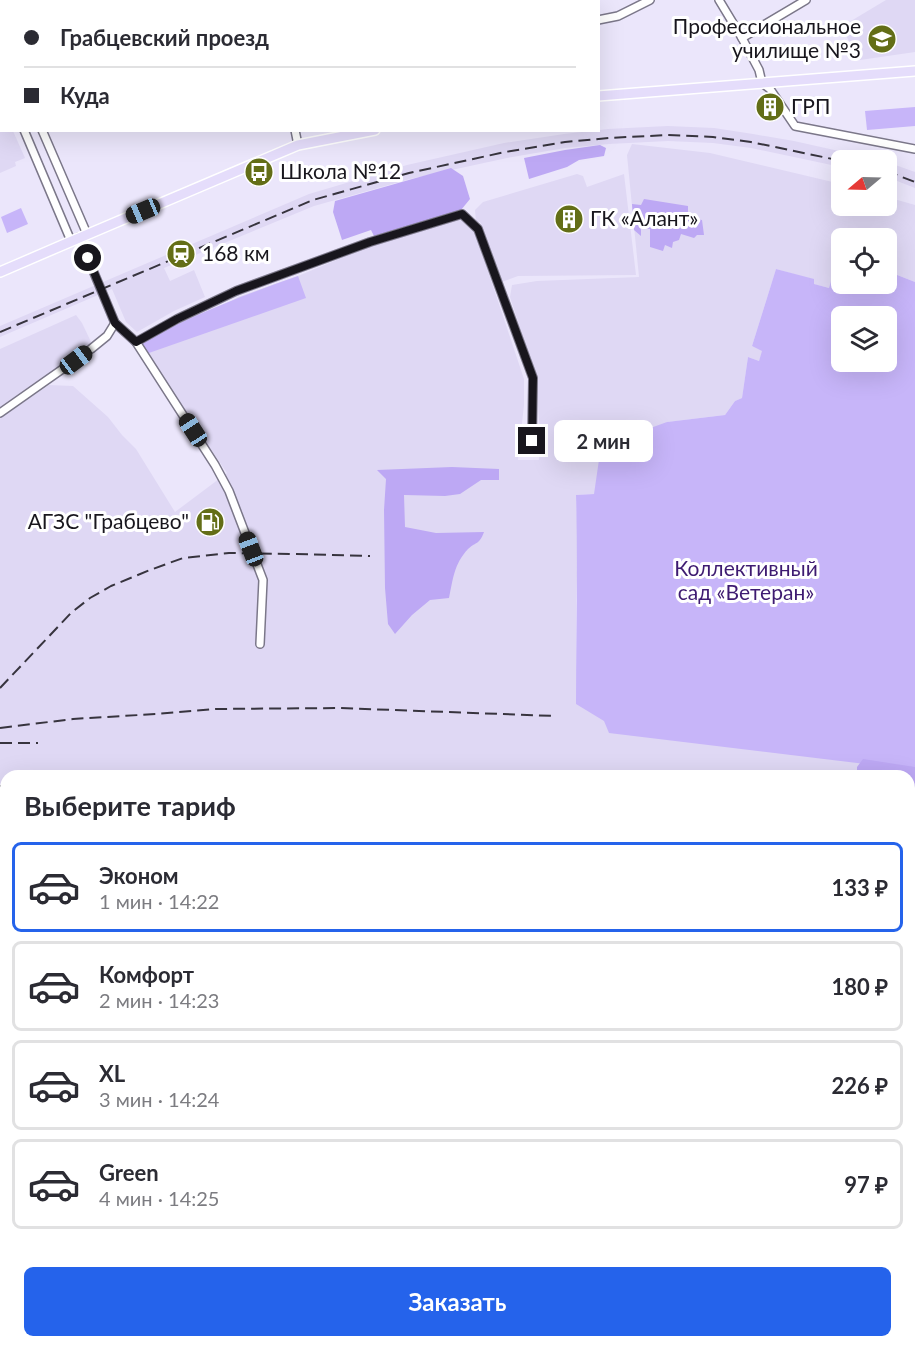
<!DOCTYPE html>
<html lang="ru">
<head>
<meta charset="utf-8">
<style>
  body { margin:0; font-family:Lato,sans-serif; background:#f7f7f7; color:#2b2b33; height:100vh; display:flex; flex-direction:column; font-size:22px; white-space:nowrap }
  * { box-sizing:border-box; margin:0 }
  p { font-size:20px; color:#7c7c81 }
  .icon { flex:none; width:33px; height:33px; fill:none; stroke:currentColor; stroke-width:2; stroke-linecap:round; stroke-linejoin:round }
  .map { position:relative; flex:1; overflow:hidden }
  .side { position:absolute; left:0px; top:770px; width:915px; height:578px; display:flex; flex-direction:column; background:#fff; border-radius:18px 18px 0 0; box-shadow:0 6px 24px #0002 }
  .side>* { flex:none }
  .banner { position:absolute; left:0px; top:0px; width:600px; height:132px; box-shadow:0 6px 24px #0002; display:grid; align-content:center; height:132px; padding:0 24px; background:#fff }
  .needle { width:39px; rotate:251deg }
  .fabs { position:absolute; left:831px; top:150px; display:grid; gap:12px }
  .fabs a { display:grid; place-items:center; width:66px; height:66px; border-radius:9px; background:#fff; box-shadow:0 6px 24px #0002; font-size:30px }
  .end { position:absolute; width:27px; height:27px; margin:-14px; border:8px solid #18161d; background:#fff; box-shadow:0 0 0 3px #fff }
  .from { border-radius:50% }
  .bubble { position:absolute; height:42px; border-radius:9px; background:#fff; box-shadow:0 6px 24px #0002; font-size:20px; font-weight:700; line-height:42px; text-align:center }
  .car { position:absolute; width:18px; height:36px; margin:-18px -9px; border-radius:8px; box-shadow:0 0 4px 2px #0007; background:linear-gradient(#222 24%,#8ab4d8 0 40%,#222 0 76%,#8ab4d8 0 86%,#222 0) }
  .banner b { display:flex; align-items:center; gap:21px; height:57px; font-size:22px }
  .banner b+b { border-top:2px solid #e1e1e2 }
  .banner i { width:15px; height:15px; background:#2b2b33 }
  ul { padding:0; list-style:none }
  li { display:flex; align-items:center; gap:18px; height:90px; margin:0 12px 9px; padding:0 12px; border:3px solid #e1e1e2; border-radius:9px }
  li div { flex:1 }
  li b { display:block; font-size:22px }
  li em { font-style:normal; font-weight:700 }
  li.current { border-color:#2563eb }
  li>.icon { width:54px; height:54px; stroke-width:1.5 }
  h2 { padding:0 24px; font-size:27px; line-height:72px }
  .primary-button { display:flex; gap:12px; margin-top:auto; padding:12px 24px }
  .primary-button a { flex:1; height:69px; border-radius:9px; background:#2563eb; color:#fff; font-size:24px; font-weight:700; line-height:69px; text-align:center }
  .map>svg:first-child { display:block }
  .built { fill:#dfd8f4 }
  .green { fill:#c7b5f9; fill-rule:evenodd }
  .forest { fill:#bda8f4 }
  .lines { fill:none; stroke-linecap:round; stroke-linejoin:round }
  .minor-casing { stroke:#7b7789; stroke-width:10 }
  .major-casing { stroke:#fff; stroke-width:12 }
  .minor { stroke:#fff; stroke-width:7 }
  .major { stroke:#e5ddfb; stroke-width:9 }
  .rail { stroke:#37343e; stroke-width:2; stroke-dasharray:12 6; stroke-linecap:butt }
  .route { stroke:#18161d; stroke-width:8 }
  .labels { text-anchor:middle; stroke-width:6; stroke-linejoin:round; paint-order:stroke }
  .poi-label { font-size:21px; fill:#18161d; stroke:#fff; text-anchor:start }
  .park-label { font-size:21px; fill:#3e1b71; stroke:#fff }
</style>
</head>
<body>
<div class="map">
<svg width="915" height="1346" viewBox="0 0 915 1346">
  <rect width="100%" height="100%" fill="#ebe6fb"/>
  <!-- built -->
  <g class="built">
    <path d="M 886,0 L 915,0 L 915,52 L 860,60 L 841,27 Z"/>
    <path d="M 0,102 L 1,105 L 2,130 L 13,131 L 25,158 L 15,162 L 16,166 L 0,173 Z"/>
    <path d="M 668,126 L 714,128 L 753,134 L 794,141 L 879,160 L 842,160 L 841,167 L 751,148 L 713,143 L 668,141 L 609,144 L 565,148 L 507,158 L 410,179 L 314,206 L 164,268 L 170,281 L 194,270 L 205,297 L 174,311 L 137,332 L 126,322 L 112,289 L 0,337 L 0,326 L 309,194 L 407,165 L 504,143 L 564,134 L 608,129 Z"/>
    <path d="M 632,144 L 710,153 L 841,184 L 842,206 L 886,206 L 887,197 L 915,205 L 915,282 L 887,271 L 886,238 L 842,238 L 841,254 L 839,253 L 829,288 L 813,284 L 814,280 L 776,269 L 752,346 L 763,350 L 759,361 L 748,357 L 742,398 L 735,401 L 725,415 L 667,422 L 594,494 L 576,495 L 578,549 L 576,601 L 576,704 L 915,770 L 915,941 L 909,940 L 909,776 L 6,776 L 6,1083 L 0,1085 L 6,1086 L 6,1341 L 163,1341 L 163,1346 L 0,1346 L 0,418 L 49,385 L 73,386 L 108,417 L 122,435 L 136,449 L 175,512 L 227,473 L 146,354 L 238,297 L 298,276 L 368,247 L 461,219 L 468,223 L 476,235 L 524,379 L 524,405 L 518,460 L 539,460 L 540,434 L 536,378 L 510,297 L 512,285 L 537,281 L 639,277 L 627,155 Z"/>
    <path d="M 887,162 L 915,172 L 915,188 L 887,177 Z"/>
    <path d="M 577,174 L 583,176 L 587,187 L 624,174 L 636,275 L 518,276 L 502,282 L 480,222 L 476,222 L 475,210 L 483,202 Z"/>
    <path d="M 76,315 L 82,323 L 92,344 L 0,409 L 0,349 Z"/>
    <path d="M 915,1212 L 915,1300 L 909,1300 L 909,1215 Z"/>
  </g>
  <!-- green -->
  <g class="green">
    <path d="M 915,107 L 915,126 L 867,130 L 865,111 Z"/>
    <path d="M 21,208 L 28,224 L 7,233 L 1,217 Z"/>
    <path d="M 839,253 L 841,254 L 842,284 L 886,284 L 887,271 L 915,282 L 915,770 L 609,733 L 604,721 L 576,704 C 576,634 578,565 576,495 L 594,494 L 601,446 L 667,422 L 725,415 L 735,401 L 742,398 L 748,357 L 759,361 L 762,351 L 752,346 L 776,269 L 814,279 L 814,284 L 829,288 ZM 842,316 L 886,316 L 886,362 L 842,362 Z"/>
    <path d="M 298,276 L 306,298 L 146,354 L 141,343 C 191,315 244,295 298,276 Z"/>
  </g>
  <!-- forest -->
  <g class="forest">
    <path d="M 600,145 L 606,148 L 604,156 L 579,160 L 567,167 L 529,179 L 524,158 L 565,150 Z"/>
    <path d="M 451,168 L 463,176 L 470,199 L 461,210 L 374,236 L 371,230 L 342,240 L 333,212 L 335,201 Z"/>
    <path d="M 644,199 L 688,206 L 688,213 L 691,218 L 702,220 L 704,235 L 697,235 L 694,238 L 681,234 L 679,240 L 673,242 L 672,248 L 665,245 L 663,251 L 650,247 L 650,229 L 641,229 L 641,236 L 634,230 L 632,204 L 641,205 Z"/>
    <path d="M 452,467 L 499,469 L 499,480 L 481,480 L 460,494 L 445,496 L 404,495 L 405,527 L 436,533 L 484,532 C 479,545 477,541 468,549 C 454,564 453,579 449,598 L 430,600 L 412,615 L 395,634 L 388,624 L 385,588 L 384,510 L 386,479 L 377,470 Z"/>
    <path d="M 863,759 L 915,767 L 915,788 L 909,787 L 909,776 L 867,776 L 857,770 L 857,767 Z"/>
  </g>
  <g class="lines">
    <!-- minor casing -->
    <g class="minor-casing">
      <g id="minor">
        <path d="M 238,0 L 238,2"/>
        <path d="M 440,0 L 441,2"/>
        <path d="M 719,0 L 742,38 L 759,70 L 762,83 L 770,89 L 795,126 L 915,149"/>
        <path d="M 469,2 L 471,0"/>
        <path d="M 598,20 L 618,16 L 650,0"/>
        <path d="M 0,33 L 2,37"/>
        <path d="M 742,38 L 806,0"/>
        <path d="M 0,76 L 2,79"/>
        <path d="M 24,130 L 71,241"/>
        <path d="M 42,130 L 87,234"/>
        <path d="M 295,130 L 298,145"/>
        <path d="M 79,237 L 115,323 L 136,342 L 215,465 L 229,491 L 263,580 L 260,644"/>
        <path d="M 136,342 L 177,319 L 236,291 L 370,242 L 462,214 L 478,229 L 533,378 L 532,441"/>
        <path d="M 0,413 L 91,349 L 107,336 L 115,323"/>
        <path d="M 909,1062 L 915,1063"/>
        <path d="M 175,1346 L 180,1341"/>
      </g>
    </g>
    <!-- major casing -->
    <g class="major-casing">
      <g id="major">
        <path d="M 26,2 L 30,0"/>
        <path d="M 0,13 L 2,12"/>
        <path d="M 598,96 L 915,71"/>
        <path d="M 0,272 L 65,244 L 298,145 L 375,130"/>
        <path d="M 309,1341 L 415,1346"/>
      </g>
    </g>
    <!-- minor -->
    <use href="#minor" class="minor"/>
    <!-- major -->
    <use href="#major" class="major"/>
    <!-- rail -->
    <g class="rail">
      <path d="M 886,171 L 915,182"/>
      <path d="M 0,332 L 313,200 L 409,173 L 505,152 L 565,142 L 609,138 L 668,135 L 713,137 L 751,142 L 842,161"/>
      <path d="M 296,554 L 370,556"/>
      <path d="M 0,688 L 71,613 L 90,598 L 111,586 L 150,570 L 183,558 L 229,553 L 290,554"/>
      <path d="M 0,728 L 73,719 L 156,714 L 216,709 L 340,708 L 555,716"/>
      <path d="M 0,743 L 38,743"/>
      <path d="M 0,786 L 6,786"/>
      <path d="M 909,801 L 915,802"/>
      <path d="M 0,807 L 6,808"/>
      <path d="M 909,846 L 915,846"/>
      <path d="M 0,1022 L 6,1020"/>
      <path d="M 0,1071 L 6,1070"/>
      <path d="M 0,1079 L 6,1080"/>
      <path d="M 909,1201 L 915,1198"/>
      <path d="M 0,1237 L 6,1237"/>
      <path d="M 0,1271 L 6,1272"/>
      <path d="M 0,1345 L 18,1346"/>
    </g>
  </g>
  <g class="lines">
    <!-- route -->
    <path class="route" d="M 88,258 L 115,323 L 136,342 L 177,319 L 236,291 L 370,242 L 462,214 L 478,229 L 533,378 L 532,441"/>
  </g>
  <!-- icons -->
  <defs>
    <g id="university-disc" transform="scale(1.5)"><circle r="9.5" fill="#636e17" stroke="#fff"/><path d="M0-5L7-2L0 1L-7-2ZM-4 1L0 2.5L4 1V4Q0 6-4 4Z" fill="#fff"/></g>
    <g id="building-disc" transform="scale(1.5)"><circle r="9.5" fill="#636e17" stroke="#fff"/><path d="M-4-6H4V6H1V3H-1V6H-4ZM-2.5-4.3h1.7v1.8h-1.7ZM.8-4.3h1.7v1.8H.8ZM-2.5-1h1.7V.8h-1.7ZM.8-1h1.7V.8H.8Z" fill="#fff"/></g>
    <g id="bus-disc" transform="scale(1.5)"><circle r="9.5" fill="#636e17" stroke="#fff"/><path d="M-5-6H5V4H4V6H2V4H-2V6H-4V4H-5ZM-3.5-4V0h7V-4ZM-3.5 1.2v1.5H-2V1.2ZM2 1.2v1.5H3.5V1.2Z" fill="#fff"/></g>
    <g id="station-disc" transform="scale(1.5)"><circle r="9.5" fill="#636e17" stroke="#fff"/><path d="M-3-6H3Q5-6 5-4V2Q5 4 3 4L4.5 6H3L1.5 4h-3L-3 6H-4.5L-3 4Q-5 4-5 2V-4Q-5-6-3-6ZM-3.5-4v3h7v-3ZM-3.5 1v1.5H-2V1ZM2 1v1.5H3.5V1Z" fill="#fff"/></g>
    <g id="fuel-disc" transform="scale(1.5)"><circle r="9.5" fill="#636e17" stroke="#fff"/><path d="M-5.5-6h7V0h2V4h1.3V-2.5L3-4.5l.8-.8L6-3V5H2.5V1h-1V6h-7ZM-4.2-4.7v3.2H.2V-4.7Z" fill="#fff"/></g>
  </defs>
  <g fill-rule="evenodd">
    <use href="#university-disc" x="882" y="39"/>
    <use href="#building-disc" x="770" y="107"/>
    <use href="#bus-disc" x="259" y="172"/>
    <use href="#building-disc" x="569" y="219"/>
    <use href="#station-disc" x="181" y="254"/>
    <use href="#fuel-disc" x="210" y="522"/>
  </g>
  <g class="labels">
    <!-- poi labels -->
    <g class="poi-label">
      <text x="861" y="34" text-anchor="end">Профессиональное<tspan x="861" dy="24">училище №3</tspan></text>
      <text x="791" y="114">ГРП</text>
      <text x="280" y="179">Школа №12</text>
      <text x="590" y="226">ГК «Алант»</text>
      <text x="202" y="261">168 км</text>
      <text x="189" y="529" text-anchor="end">АГЗС "Грабцево"</text>
    </g>
    <!-- park labels -->
    <g class="park-label">
      <text x="746" y="576">Коллективный<tspan x="746" dy="24">сад «Ветеран»</tspan></text>
    </g>
  </g>
</svg>
<div class="fabs">
<a><svg class="needle" viewBox="-14 -14 28 28"><path d="M0-13l5 13h-10z" fill="#e53935"/><path d="M0 13l5-13h-10z" fill="#7c7c81"/></svg></a>
<a><svg class="icon" aria-label="locate" viewBox="0 0 24 24"><circle cx="12" cy="12" r="6"/><path d="M12 2v4M12 18v4M2 12h4M18 12h4"/></svg></a>
<a><svg class="icon" aria-label="layers" viewBox="0 0 24 24"><path d="M12 4l9 5-9 5-9-5zM3 14l9 5 9-5"/></svg></a>
</div>
<i class="end from" style="left:88px;top:258px"></i>
<i class="end" style="left:532px;top:441px"></i>
<div class="bubble" style="left:554px;top:420px;width:99px">2 мин</div>
<i class="car" style="left:143px;top:211px;rotate:247deg"></i>
<i class="car" style="left:76px;top:360px;rotate:53deg"></i>
<i class="car" style="left:193px;top:430px;rotate:327deg"></i>
<i class="car" style="left:251px;top:549px;rotate:339deg"></i>
<div class="banner">
<b><i class="from"></i>Грабцевский проезд</b>
<b><i></i>Куда</b>
</div>
<section class="side">
<h2>Выберите тариф</h2>
<ul>
<li class="current"><svg class="icon" aria-label="car" viewBox="0 0 24 24"><path d="M5 17H2v-5l4-1 3-4h7l3 4 3 1v5h-3M9 17h6M6 11h13"/><circle cx="7" cy="17" r="2"/><circle cx="17" cy="17" r="2"/></svg><div><b>Эконом</b><p>1 мин · 14:22</p></div><em>133 ₽</em></li>
<li><svg class="icon" aria-label="car" viewBox="0 0 24 24"><path d="M5 17H2v-5l4-1 3-4h7l3 4 3 1v5h-3M9 17h6M6 11h13"/><circle cx="7" cy="17" r="2"/><circle cx="17" cy="17" r="2"/></svg><div><b>Комфорт</b><p>2 мин · 14:23</p></div><em>180 ₽</em></li>
<li><svg class="icon" aria-label="car" viewBox="0 0 24 24"><path d="M5 17H2v-5l4-1 3-4h7l3 4 3 1v5h-3M9 17h6M6 11h13"/><circle cx="7" cy="17" r="2"/><circle cx="17" cy="17" r="2"/></svg><div><b>XL</b><p>3 мин · 14:24</p></div><em>226 ₽</em></li>
<li><svg class="icon" aria-label="car" viewBox="0 0 24 24"><path d="M5 17H2v-5l4-1 3-4h7l3 4 3 1v5h-3M9 17h6M6 11h13"/><circle cx="7" cy="17" r="2"/><circle cx="17" cy="17" r="2"/></svg><div><b>Green</b><p>4 мин · 14:25</p></div><em>97 ₽</em></li>
</ul>
<div class="primary-button"><a>Заказать</a></div>
</section>
</div>
</body>
</html>
